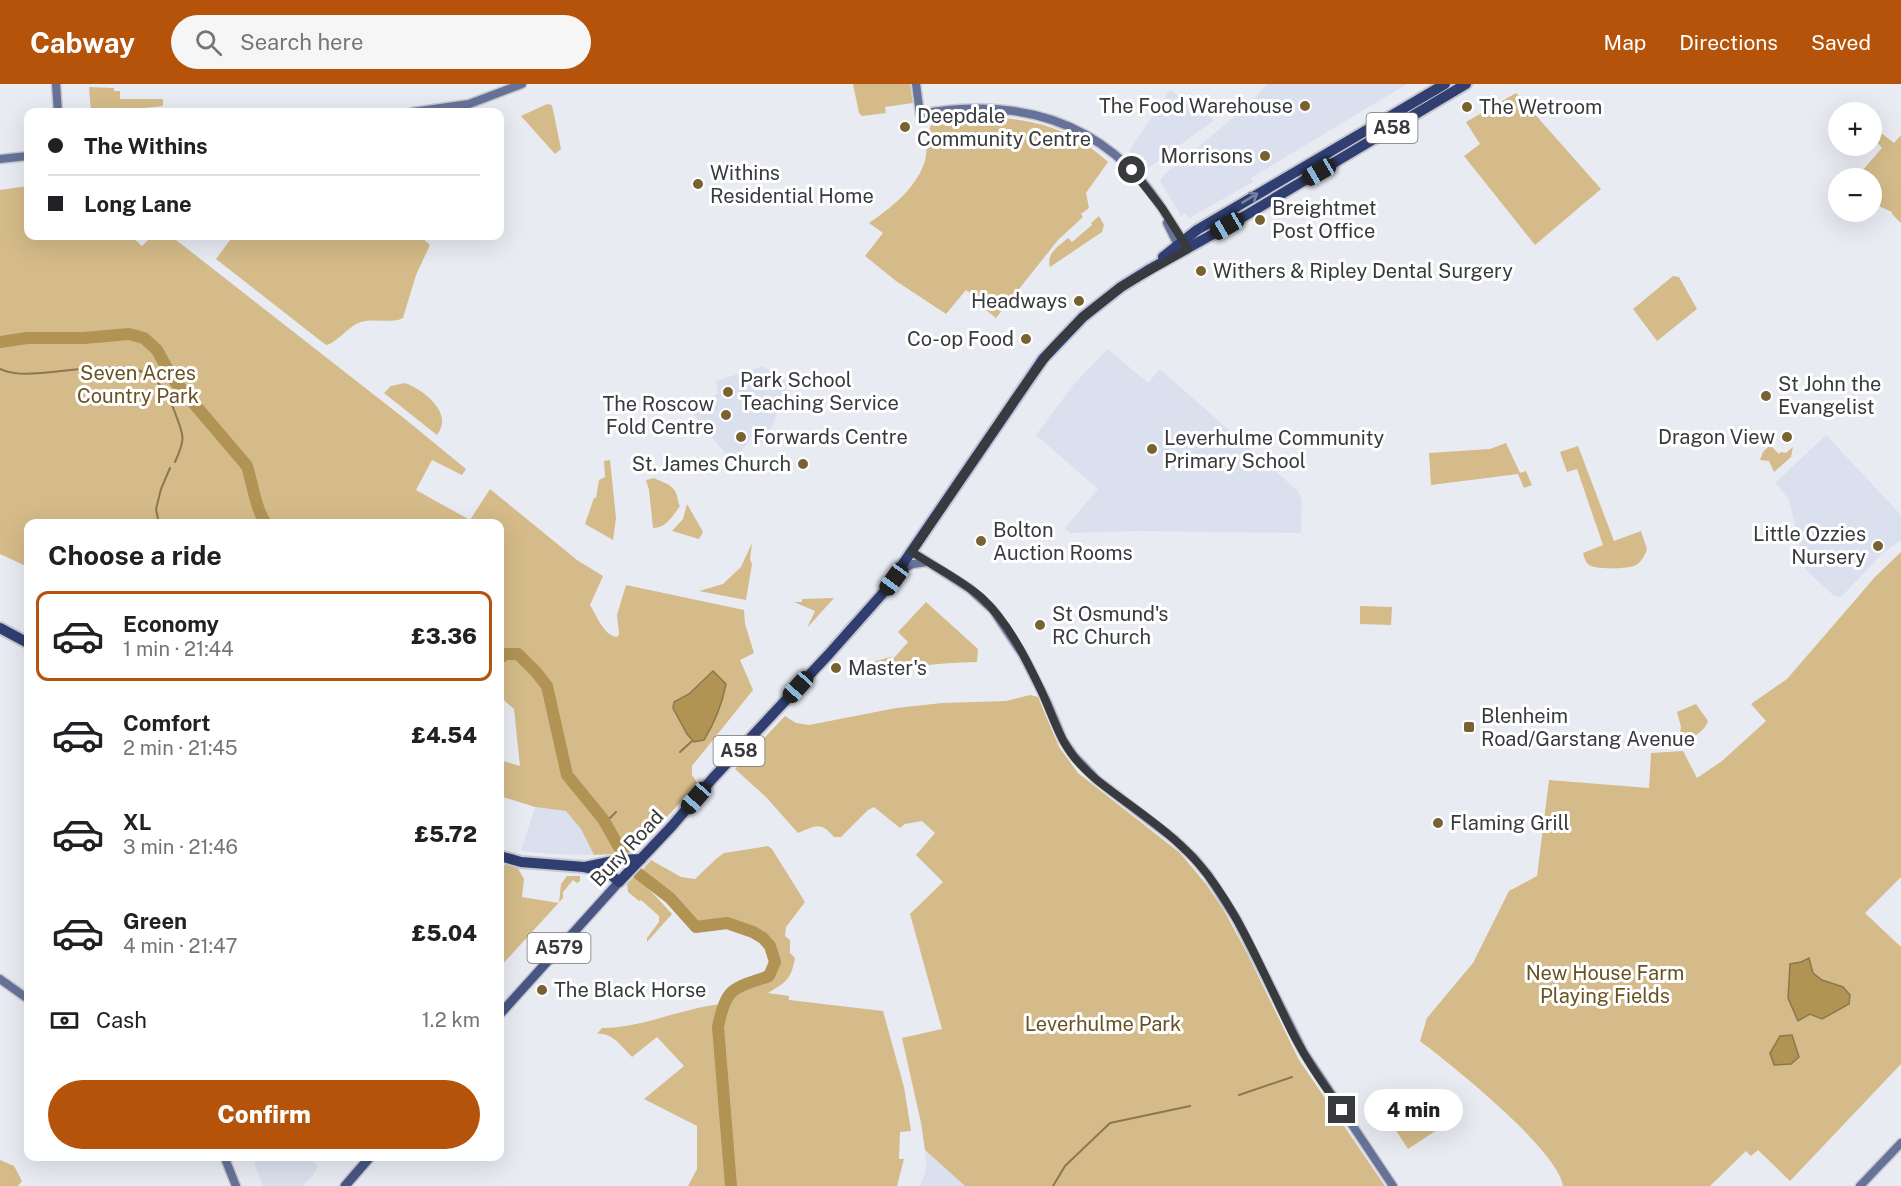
<!DOCTYPE html>
<html lang="en">
<head>
<meta charset="utf-8">
<style>
  body { margin:0; font-family:"Public Sans",sans-serif; background:#f6f6f6; color:#202124; height:100vh; display:flex; flex-direction:column; font-size:22px; white-space:nowrap }
  * { box-sizing:border-box; margin:0 }
  p { font-size:20px; color:#757577 }
  .icon { flex:none; width:33px; height:33px; fill:none; stroke:currentColor; stroke-width:2; stroke-linecap:round; stroke-linejoin:round }
  .map { position:relative; flex:1; overflow:hidden }
  .details { position:absolute; left:24px; top:435px; width:480px; height:642px; display:flex; flex-direction:column; background:#fff; border-radius:12px; box-shadow:0 6px 24px #0002 }
  .details>* { flex:none }
  .hud { position:absolute; left:24px; top:24px; width:480px; height:132px; border-radius:12px; box-shadow:0 6px 24px #0002; display:grid; align-content:center; height:132px; padding:0 24px; background:#fff }
  .buttons { position:absolute; left:1828px; top:18px; display:grid; gap:12px }
  .buttons a { display:grid; place-items:center; width:54px; height:54px; border-radius:50%; background:#fff; box-shadow:0 6px 24px #0002; font-size:30px }
  .end { position:absolute; width:27px; height:27px; margin:-14px; border:8px solid #393a3d; background:#fff; box-shadow:0 0 0 3px #fff }
  .from { border-radius:50% }
  .bubble { position:absolute; height:42px; border-radius:21px; background:#fff; box-shadow:0 6px 24px #0002; font-size:20px; font-weight:800; line-height:42px; text-align:center }
  .car { position:absolute; width:18px; height:36px; margin:-18px -9px; border-radius:8px; box-shadow:0 0 4px 2px #0007; background:linear-gradient(#222 24%,#8ab4d8 0 40%,#222 0 76%,#8ab4d8 0 86%,#222 0) }
  .hud b { display:flex; align-items:center; gap:21px; height:57px; font-size:22px }
  .hud b+b { border-top:2px solid #e0e0e0 }
  .hud i { width:15px; height:15px; background:#202124 }
  ul { padding:0; list-style:none }
  li { display:flex; align-items:center; gap:18px; height:90px; margin:0 12px 9px; padding:0 12px; border:3px solid transparent; border-radius:12px }
  li div { flex:1 }
  li b { display:block; font-size:22px }
  li em { font-style:normal; font-weight:800 }
  li.selected { border-color:#b45309 }
  li>.icon { width:54px; height:54px; stroke-width:1.5 }
  h2 { padding:0 24px; font-size:27px; line-height:72px }
  .pay { display:flex; align-items:center; gap:15px; height:66px; padding:0 24px; font-size:22px }
  .pay p { margin-inline-start:auto }
  .cta { display:flex; gap:12px; margin-top:auto; padding:12px 24px }
  .cta a { flex:1; height:69px; border-radius:36px; background:#b45309; color:#fff; font-size:24px; font-weight:800; line-height:69px; text-align:center }
  header { display:flex; align-items:center; gap:36px; box-sizing:border-box; height:84px; padding:0 30px; background:#b45309; color:#fff }
  header strong { font-size:28px }
  nav { display:flex; gap:33px; margin-inline-start:auto; font-size:21px }
  .search { width:420px; height:54px; background:#f6f6f6; display:flex; align-items:center; gap:15px; box-sizing:border-box; padding:0 21px; border-radius:33px; color:#757577; font-size:22px }
  .map>svg:first-child { display:block }
  .built { fill:#dbe0ee }
  .green { fill:#d4bb89 }
  .water { fill:#b19354; stroke:#8d784d; stroke-width:1.5 }
  .lines { fill:none; stroke-linecap:round; stroke-linejoin:round }
  .stream { stroke:#8d784d; stroke-width:2 }
  .river { stroke:#b19354; stroke-width:12 }
  .secondary-casing { stroke:#c6c8cf; stroke-width:11 }
  .primary-casing { stroke:#c6c8cf; stroke-width:12 }
  .highway-casing { stroke:#c6c8cf; stroke-width:14 }
  .secondary { stroke:#667298; stroke-width:8 }
  .primary { stroke:#485683; stroke-width:9 }
  .highway { stroke:#303e71; stroke-width:10 }
  .oneway { stroke:#7882a3 }
  .route { stroke:#393a3d; stroke-width:8 }
  .poi-dot { fill:#796232; stroke:#fff; stroke-width:2 }
  .labels { text-anchor:middle; stroke-width:6; stroke-linejoin:round; paint-order:stroke }
  .shield { fill:#fff; stroke:#747577; stroke-width:1.5 }
  .shield-label { font-size:18px; font-weight:bold; fill:#393a3d }
  .poi-label { font-size:20px; fill:#393a3d; stroke:#fff; text-anchor:start }
  .park-label { font-size:20px; fill:#685222; stroke:#fff }
  .street-label { font-size:20px; fill:#393a3d; stroke:#fff }
</style>
</head>
<body>
<header>
<strong>Cabway</strong>
<div class="search"><svg class="icon" aria-label="search" viewBox="0 0 24 24"><circle cx="10" cy="10" r="6"/><path d="M15 15l6 6"/></svg>Search here</div>
<nav><a>Map</a><a>Directions</a><a>Saved</a></nav>
</header>
<div class="map">
<svg width="1901" height="1102" viewBox="0 0 1901 1102">
  <rect width="100%" height="100%" fill="#e9ebf3"/>
  <!-- built -->
  <g class="built">
    <path d="M 1267,0 L 1407,0 L 1251,94 L 1253,98 L 1189,134 L 1185,129 L 1181,132 L 1160,97 L 1164,91 L 1245,24 Z"/>
    <path d="M 1170,6 L 1214,36 L 1147,85 L 1129,67 Z"/>
    <path d="M 1108,265 L 1148,299 L 1160,285 L 1298,407 L 1302,416 L 1301,449 L 1138,447 L 1070,449 L 1065,444 L 1098,405 L 1036,351 L 1074,300 Z"/>
    <path d="M 763,282 L 789,299 L 765,360 L 753,351 L 735,376 L 724,368 L 684,319 L 708,316 L 718,309 L 716,297 Z"/>
    <path d="M 1826,351 L 1901,431 L 1901,456 L 1883,469 L 1841,513 L 1834,512 L 1805,485 L 1789,415 L 1775,399 Z"/>
    <path d="M 535,723 L 566,727 L 581,745 L 594,771 L 551,770 L 521,767 Z"/>
    <path d="M 925,1066 L 965,1102 L 920,1102 L 924,1093 L 926,1083 Z"/>
    <path d="M 252,1073 L 310,1073 L 318,1082 L 313,1091 L 303,1102 L 263,1102 Z"/>
  </g>
  <!-- green -->
  <g class="green">
    <path d="M 853,0 L 910,0 L 913,19 L 885,23 L 886,29 L 862,32 L 859,29 Z"/>
    <path d="M 89,3 L 114,4 L 114,7 L 120,7 L 120,15 L 163,15 L 163,22 L 107,28 L 91,28 Z"/>
    <path d="M 1516,9 L 1601,105 L 1535,161 L 1464,72 L 1480,60 L 1466,38 Z"/>
    <path d="M 547,20 L 552,21 L 561,65 L 555,70 L 521,32 Z"/>
    <path d="M 976,32 C 1030,35 1067,41 1108,78 L 1086,109 L 1089,124 L 1081,130 L 1083,133 L 1058,156 L 996,234 L 977,219 L 978,215 L 966,206 L 946,230 L 896,197 L 865,172 L 883,149 L 869,139 C 891,124 914,106 924,80 C 930,65 922,40 941,34 Z"/>
    <path d="M 1872,42 L 1894,59 L 1901,51 L 1901,139 L 1892,130 L 1892,128 L 1872,119 L 1872,94 L 1856,94 L 1882,64 L 1876,57 L 1878,54 L 1874,51 L 1872,53 Z"/>
    <path d="M 28,102 L 28,152 L 131,152 L 142,162 L 152,152 L 171,152 L 405,335 L 466,385 L 462,391 L 432,376 L 416,406 L 470,436 L 490,405 L 577,476 L 603,492 L 590,521 C 597,532 604,552 617,553 L 619,550 L 617,531 L 626,501 L 744,526 L 745,540 L 754,569 L 740,576 L 753,606 L 692,682 L 692,691 L 698,700 L 637,764 L 629,769 L 594,771 L 581,745 L 566,727 L 535,723 L 500,712 L 500,676 L 520,682 L 514,625 L 500,613 L 500,440 L 28,440 L 28,483 L 0,470 L 0,106 Z"/>
    <path d="M 1099,132 L 1104,141 L 1102,148 L 1050,183 C 1046,169 1059,162 1068,154 L 1072,158 L 1092,141 L 1091,139 Z"/>
    <path d="M 233,152 L 420,152 L 430,161 L 416,191 L 403,234 C 392,240 375,234 361,238 C 348,242 336,260 326,261 L 216,175 Z"/>
    <path d="M 1673,192 L 1679,193 L 1697,225 L 1657,257 L 1633,225 Z"/>
    <path d="M 405,299 C 424,306 454,329 437,351 L 384,309 L 391,302 Z"/>
    <path d="M 1506,359 L 1520,389 L 1526,387 L 1532,401 L 1524,404 L 1518,390 L 1431,401 L 1429,369 L 1490,365 Z"/>
    <path d="M 1770,361 L 1779,370 L 1781,368 L 1786,369 L 1793,363 L 1791,373 L 1774,388 L 1769,377 L 1760,376 L 1763,368 Z"/>
    <path d="M 1578,362 L 1614,457 L 1641,447 L 1647,465 C 1645,471 1642,477 1636,481 C 1630,485 1595,486 1589,481 C 1586,479 1584,473 1583,469 L 1603,461 L 1577,385 L 1567,388 L 1560,368 Z"/>
    <path d="M 610,376 L 616,434 L 613,456 L 585,440 L 594,414 L 596,414 L 599,396 L 605,393 L 604,377 Z"/>
    <path d="M 654,394 C 661,398 670,399 675,407 C 678,412 677,417 680,422 C 673,431 667,444 653,444 L 649,406 L 646,396 Z"/>
    <path d="M 687,420 L 703,448 L 699,455 L 672,447 L 683,435 Z"/>
    <path d="M 752,459 L 750,475 L 752,480 L 746,516 L 699,507 L 723,500 L 741,483 Z"/>
    <path d="M 1901,468 L 1901,793 L 1865,829 L 1901,863 L 1901,980 L 1790,1097 L 1758,1066 L 1751,1072 L 1746,1067 L 1710,1102 L 1563,1102 C 1558,1066 1452,981 1420,957 L 1427,934 L 1473,879 L 1509,807 L 1537,792 L 1549,696 L 1649,704 L 1651,669 L 1683,667 L 1697,694 L 1722,677 L 1766,637 L 1751,620 L 1787,595 L 1875,493 Z"/>
    <path d="M 834,514 L 807,544 L 815,527 L 794,518 L 802,518 L 802,515 Z"/>
    <path d="M 926,518 L 978,565 L 977,578 C 938,579 900,583 861,591 L 873,578 L 890,573 L 893,575 L 908,558 L 898,548 Z"/>
    <path d="M 1360,522 L 1392,523 L 1391,541 L 1360,540 Z"/>
    <path d="M 1030,611 L 1038,613 L 1059,663 L 1078,689 L 1180,769 L 1206,800 L 1223,825 L 1247,869 L 1299,976 L 1385,1102 L 965,1102 L 925,1066 L 921,1039 L 902,954 L 942,945 L 910,830 L 943,798 L 916,771 L 935,749 L 922,737 L 905,740 L 900,744 L 874,723 L 868,726 L 841,753 L 834,753 C 820,737 816,742 798,749 L 766,713 L 735,685 L 785,632 L 796,639 L 809,641 L 896,624 L 942,619 L 1006,617 Z"/>
    <path d="M 1696,620 L 1708,637 C 1703,654 1675,660 1659,659 L 1666,649 L 1680,649 L 1681,643 L 1677,628 Z"/>
    <path d="M 768,762 L 772,765 L 805,818 L 786,843 L 785,852 L 790,856 L 790,869 L 795,874 C 791,896 786,898 768,909 L 789,912 L 789,916 L 883,927 L 904,1003 L 911,1047 L 900,1048 L 899,1075 L 904,1075 L 897,1102 L 688,1102 L 697,1085 L 697,1042 L 644,1015 L 684,982 L 657,953 L 632,973 C 622,963 612,948 597,950 L 602,944 C 643,944 681,924 722,920 L 733,905 L 769,892 L 775,878 L 770,862 L 763,854 L 753,848 L 727,839 L 696,843 L 670,814 L 639,790 L 651,776 L 681,793 L 695,795 L 716,775 L 724,769 Z"/>
    <path d="M 500,780 L 517,783 L 524,795 L 522,813 L 559,819 L 561,800 L 567,792 L 580,792 L 580,797 L 577,799 L 573,796 L 563,808 L 563,814 L 500,883 Z"/>
    <path d="M 636,791 L 672,830 L 647,858 L 647,854 L 659,838 L 659,832 L 641,816 L 639,817 L 628,808 L 627,800 Z"/>
    <path d="M 1414,1024 L 1440,1044 L 1408,1065 L 1389,1036 Z"/>
    <path d="M 0,1076 L 14,1082 L 22,1097 L 18,1102 L 0,1102 Z"/>
  </g>
  <!-- water -->
  <g class="water">
    <path d="M 713,587 L 726,600 C 722,621 715,638 704,656 L 694,658 L 687,650 L 673,624 L 674,618 L 689,610 Z"/>
    <path d="M 1809,874 L 1813,889 L 1822,896 L 1843,903 L 1850,911 L 1849,920 L 1822,935 L 1810,930 L 1798,937 L 1788,914 L 1790,880 L 1801,878 Z"/>
    <path d="M 1792,951 L 1799,973 L 1791,980 L 1774,981 L 1770,969 L 1780,952 Z"/>
  </g>
  <g class="lines">
    <!-- stream -->
    <g class="stream">
      <path d="M 0,285 C 12,291 28,290 41,289 C 66,287 109,280 133,285 C 154,289 167,307 174,326 C 183,351 187,352 175,378"/>
      <path d="M 159,440 L 156,425 L 161,405 L 170,384"/>
      <path d="M 680,668 L 692,657"/>
      <path d="M 605,739 L 616,728"/>
      <path d="M 1239,1011 L 1292,993"/>
      <path d="M 1053,1102 L 1065,1082 L 1110,1039 L 1190,1022"/>
    </g>
    <!-- river -->
    <g class="river">
      <path d="M 0,258 L 27,254 L 84,254 L 129,250 L 144,254 L 157,266 L 173,295 L 247,382 C 253,401 255,423 266,440"/>
      <path d="M 500,574 L 506,570 L 518,570 L 536,588 L 547,602 L 567,691 L 603,735 L 623,770"/>
      <path d="M 639,790 L 670,814 L 696,843 L 727,839 L 753,848 L 763,854 L 770,862 L 775,878 L 769,892 C 733,905 726,902 718,943 L 731,1102"/>
    </g>
    <!-- secondary casing -->
    <g class="secondary-casing">
      <g id="secondary">
        <path d="M 56,0 L 58,28"/>
        <path d="M 916,0 L 920,30 C 1005,15 1083,29 1142,97 C 1159,117 1172,140 1186,162"/>
        <path d="M 412,28 L 469,20 L 522,0"/>
        <path d="M 0,75 L 28,72"/>
        <path d="M 1167,139 L 1178,161 L 1182,163"/>
        <path d="M 912,468 L 970,505 L 993,526 L 1023,571 L 1047,618 L 1063,656 L 1074,672 L 1097,696 L 1174,755 L 1194,774 L 1208,791 L 1237,836 L 1304,969 L 1393,1102"/>
        <path d="M 901,485 L 913,480 L 927,478"/>
        <path d="M 0,895 L 28,915"/>
        <path d="M 224,1072 L 236,1102"/>
        <path d="M 1860,1102 L 1901,1059"/>
      </g>
    </g>
    <!-- primary casing -->
    <g class="primary-casing">
      <g id="primary">
        <path d="M 500,930 L 619,798"/>
        <path d="M 345,1102 L 371,1072"/>
      </g>
    </g>
    <!-- highway casing -->
    <g class="highway-casing">
      <g id="highway">
        <path d="M 1163,173 L 1197,146 L 1445,0"/>
        <path d="M 0,544 L 28,559"/>
        <path d="M 500,772 L 521,778 L 584,783 L 602,787 L 608,788 L 619,798 L 672,742 L 713,694 L 829,570 L 883,509 L 1043,275 L 1083,233 L 1121,203 L 1150,185 L 1233,139 L 1466,0"/>
        <path d="M 585,783 L 618,776 L 641,775"/>
      </g>
    </g>
    <!-- secondary -->
    <use href="#secondary" class="secondary"/>
    <!-- primary -->
    <use href="#primary" class="primary"/>
    <!-- highway -->
    <use href="#highway" class="highway"/>
  </g>
  <!-- one-way arrows -->
  <defs><path id="oneway-shaft" d="M-6 0H5M1.5-3L5.5 0L1.5 3" fill="none" stroke-width="1.6" stroke-linecap="round" stroke-linejoin="round" transform="scale(1.5)"/></defs>
  <use class="oneway" href="#oneway-shaft" transform="translate(1250 114) rotate(-31)"/>
  <g class="lines">
    <!-- route -->
    <path class="route" d="M 1132,86 L 1162,124 L 1188,165 L 1121,203 L 1083,233 L 1054,262 L 1017,312 L 912,468 C 935,483 960,495 981,513 C 1007,537 1025,572 1040,604 C 1051,627 1058,653 1074,673 C 1088,691 1107,704 1126,718 C 1155,739 1185,761 1207,790 C 1244,838 1266,896 1293,950 C 1307,977 1324,1002 1342,1026"/>
  </g>
  <!-- markers -->
  <g class="poi-dot">
    <circle cx="1305" cy="22" r="6"/>
    <circle cx="1467" cy="23" r="6"/>
    <circle cx="905" cy="43" r="6"/>
    <circle cx="1265" cy="72" r="6"/>
    <circle cx="698" cy="100" r="6"/>
    <circle cx="1260" cy="136" r="6"/>
    <circle cx="1201" cy="187" r="6"/>
    <circle cx="1079" cy="217" r="6"/>
    <circle cx="1026" cy="255" r="6"/>
    <circle cx="728" cy="308" r="6"/>
    <circle cx="1766" cy="312" r="6"/>
    <circle cx="726" cy="331" r="6"/>
    <circle cx="741" cy="353" r="6"/>
    <circle cx="1787" cy="353" r="6"/>
    <circle cx="1152" cy="365" r="6"/>
    <circle cx="803" cy="380" r="6"/>
    <circle cx="981" cy="457" r="6"/>
    <circle cx="1878" cy="462" r="6"/>
    <circle cx="1040" cy="541" r="6"/>
    <circle cx="836" cy="584" r="6"/>
    <rect x="1463" y="637" width="12" height="12" rx="3"/>
    <circle cx="1438" cy="739" r="6"/>
    <circle cx="542" cy="906" r="6"/>
  </g>
  <g class="labels">
    <!-- shield labels -->
    <g class="shield">
      <rect x="1366.5" y="29" width="51" height="30" rx="4.5"/>
      <rect x="713.5" y="652" width="51" height="30" rx="4.5"/>
      <rect x="527.5" y="849" width="63" height="30" rx="4.5"/>
    </g>
    <g class="shield-label">
      <text x="1392" y="50">A58</text>
      <text x="739" y="673">A58</text>
      <text x="559" y="870">A579</text>
    </g>
    <!-- poi labels -->
    <g class="poi-label">
      <text x="1293" y="29" text-anchor="end">The Food Warehouse</text>
      <text x="1479" y="30">The Wetroom</text>
      <text x="917" y="39">Deepdale<tspan x="917" dy="23">Community Centre</tspan></text>
      <text x="1253" y="79" text-anchor="end">Morrisons</text>
      <text x="710" y="96">Withins<tspan x="710" dy="23">Residential Home</tspan></text>
      <text x="1272" y="131">Breightmet<tspan x="1272" dy="23">Post Office</tspan></text>
      <text x="1213" y="194">Withers &amp; Ripley Dental Surgery</text>
      <text x="1067" y="224" text-anchor="end">Headways</text>
      <text x="1014" y="262" text-anchor="end">Co-op Food</text>
      <text x="740" y="303">Park School<tspan x="740" dy="23">Teaching Service</tspan></text>
      <text x="1778" y="307">St John the<tspan x="1778" dy="23">Evangelist</tspan></text>
      <text x="714" y="327" text-anchor="end">The Roscow<tspan x="714" dy="23">Fold Centre</tspan></text>
      <text x="753" y="360">Forwards Centre</text>
      <text x="1775" y="360" text-anchor="end">Dragon View</text>
      <text x="1164" y="361">Leverhulme Community<tspan x="1164" dy="23">Primary School</tspan></text>
      <text x="791" y="387" text-anchor="end">St. James Church</text>
      <text x="993" y="453">Bolton<tspan x="993" dy="23">Auction Rooms</tspan></text>
      <text x="1866" y="457" text-anchor="end">Little Ozzies<tspan x="1866" dy="23">Nursery</tspan></text>
      <text x="1052" y="537">St Osmund's<tspan x="1052" dy="23">RC Church</tspan></text>
      <text x="848" y="591">Master's</text>
      <text x="1481" y="639">Blenheim<tspan x="1481" dy="23">Road/Garstang Avenue</tspan></text>
      <text x="1450" y="746">Flaming Grill</text>
      <text x="554" y="913">The Black Horse</text>
    </g>
    <!-- park labels -->
    <g class="park-label">
      <text x="138" y="296">Seven Acres<tspan x="138" dy="23">Country Park</tspan></text>
      <text x="1605" y="896">New House Farm<tspan x="1605" dy="23">Playing Fields</tspan></text>
      <text x="1103" y="947">Leverhulme Park</text>
    </g>
    <!-- street labels -->
    <g class="street-label">
      <text transform="translate(627 764) rotate(-47)" y="7">Bury Road</text>
    </g>
  </g>
</svg>
<div class="buttons">
<a>+</a>
<a>−</a>
</div>
<i class="end from" style="left:1132px;top:86px"></i>
<i class="end" style="left:1342px;top:1026px"></i>
<div class="bubble" style="left:1364px;top:1005px;width:99px">4 min</div>
<i class="car" style="left:1319px;top:88px;rotate:240deg"></i>
<i class="car" style="left:1227px;top:142px;rotate:240deg"></i>
<i class="car" style="left:894px;top:495px;rotate:216deg"></i>
<i class="car" style="left:798px;top:603px;rotate:222deg"></i>
<i class="car" style="left:696px;top:714px;rotate:221deg"></i>
<div class="hud">
<b><i class="from"></i>The Withins</b>
<b><i></i>Long Lane</b>
</div>
<section class="details">
<h2>Choose a ride</h2>
<ul>
<li class="selected"><svg class="icon" aria-label="car" viewBox="0 0 24 24"><path d="M5 17H2v-5l4-1 3-4h7l3 4 3 1v5h-3M9 17h6M6 11h13"/><circle cx="7" cy="17" r="2"/><circle cx="17" cy="17" r="2"/></svg><div><b>Economy</b><p>1 min · 21:44</p></div><em>£3.36</em></li>
<li><svg class="icon" aria-label="car" viewBox="0 0 24 24"><path d="M5 17H2v-5l4-1 3-4h7l3 4 3 1v5h-3M9 17h6M6 11h13"/><circle cx="7" cy="17" r="2"/><circle cx="17" cy="17" r="2"/></svg><div><b>Comfort</b><p>2 min · 21:45</p></div><em>£4.54</em></li>
<li><svg class="icon" aria-label="car" viewBox="0 0 24 24"><path d="M5 17H2v-5l4-1 3-4h7l3 4 3 1v5h-3M9 17h6M6 11h13"/><circle cx="7" cy="17" r="2"/><circle cx="17" cy="17" r="2"/></svg><div><b>XL</b><p>3 min · 21:46</p></div><em>£5.72</em></li>
<li><svg class="icon" aria-label="car" viewBox="0 0 24 24"><path d="M5 17H2v-5l4-1 3-4h7l3 4 3 1v5h-3M9 17h6M6 11h13"/><circle cx="7" cy="17" r="2"/><circle cx="17" cy="17" r="2"/></svg><div><b>Green</b><p>4 min · 21:47</p></div><em>£5.04</em></li>
</ul>
<div class="pay"><svg class="icon" aria-label="cash" viewBox="0 0 24 24"><path d="M3 7h18v10H3z"/><circle cx="12" cy="12" r="2"/></svg>Cash<p>1.2 km</p></div>
<div class="cta"><a>Confirm</a></div>
</section>
</div>
</body>
</html>
